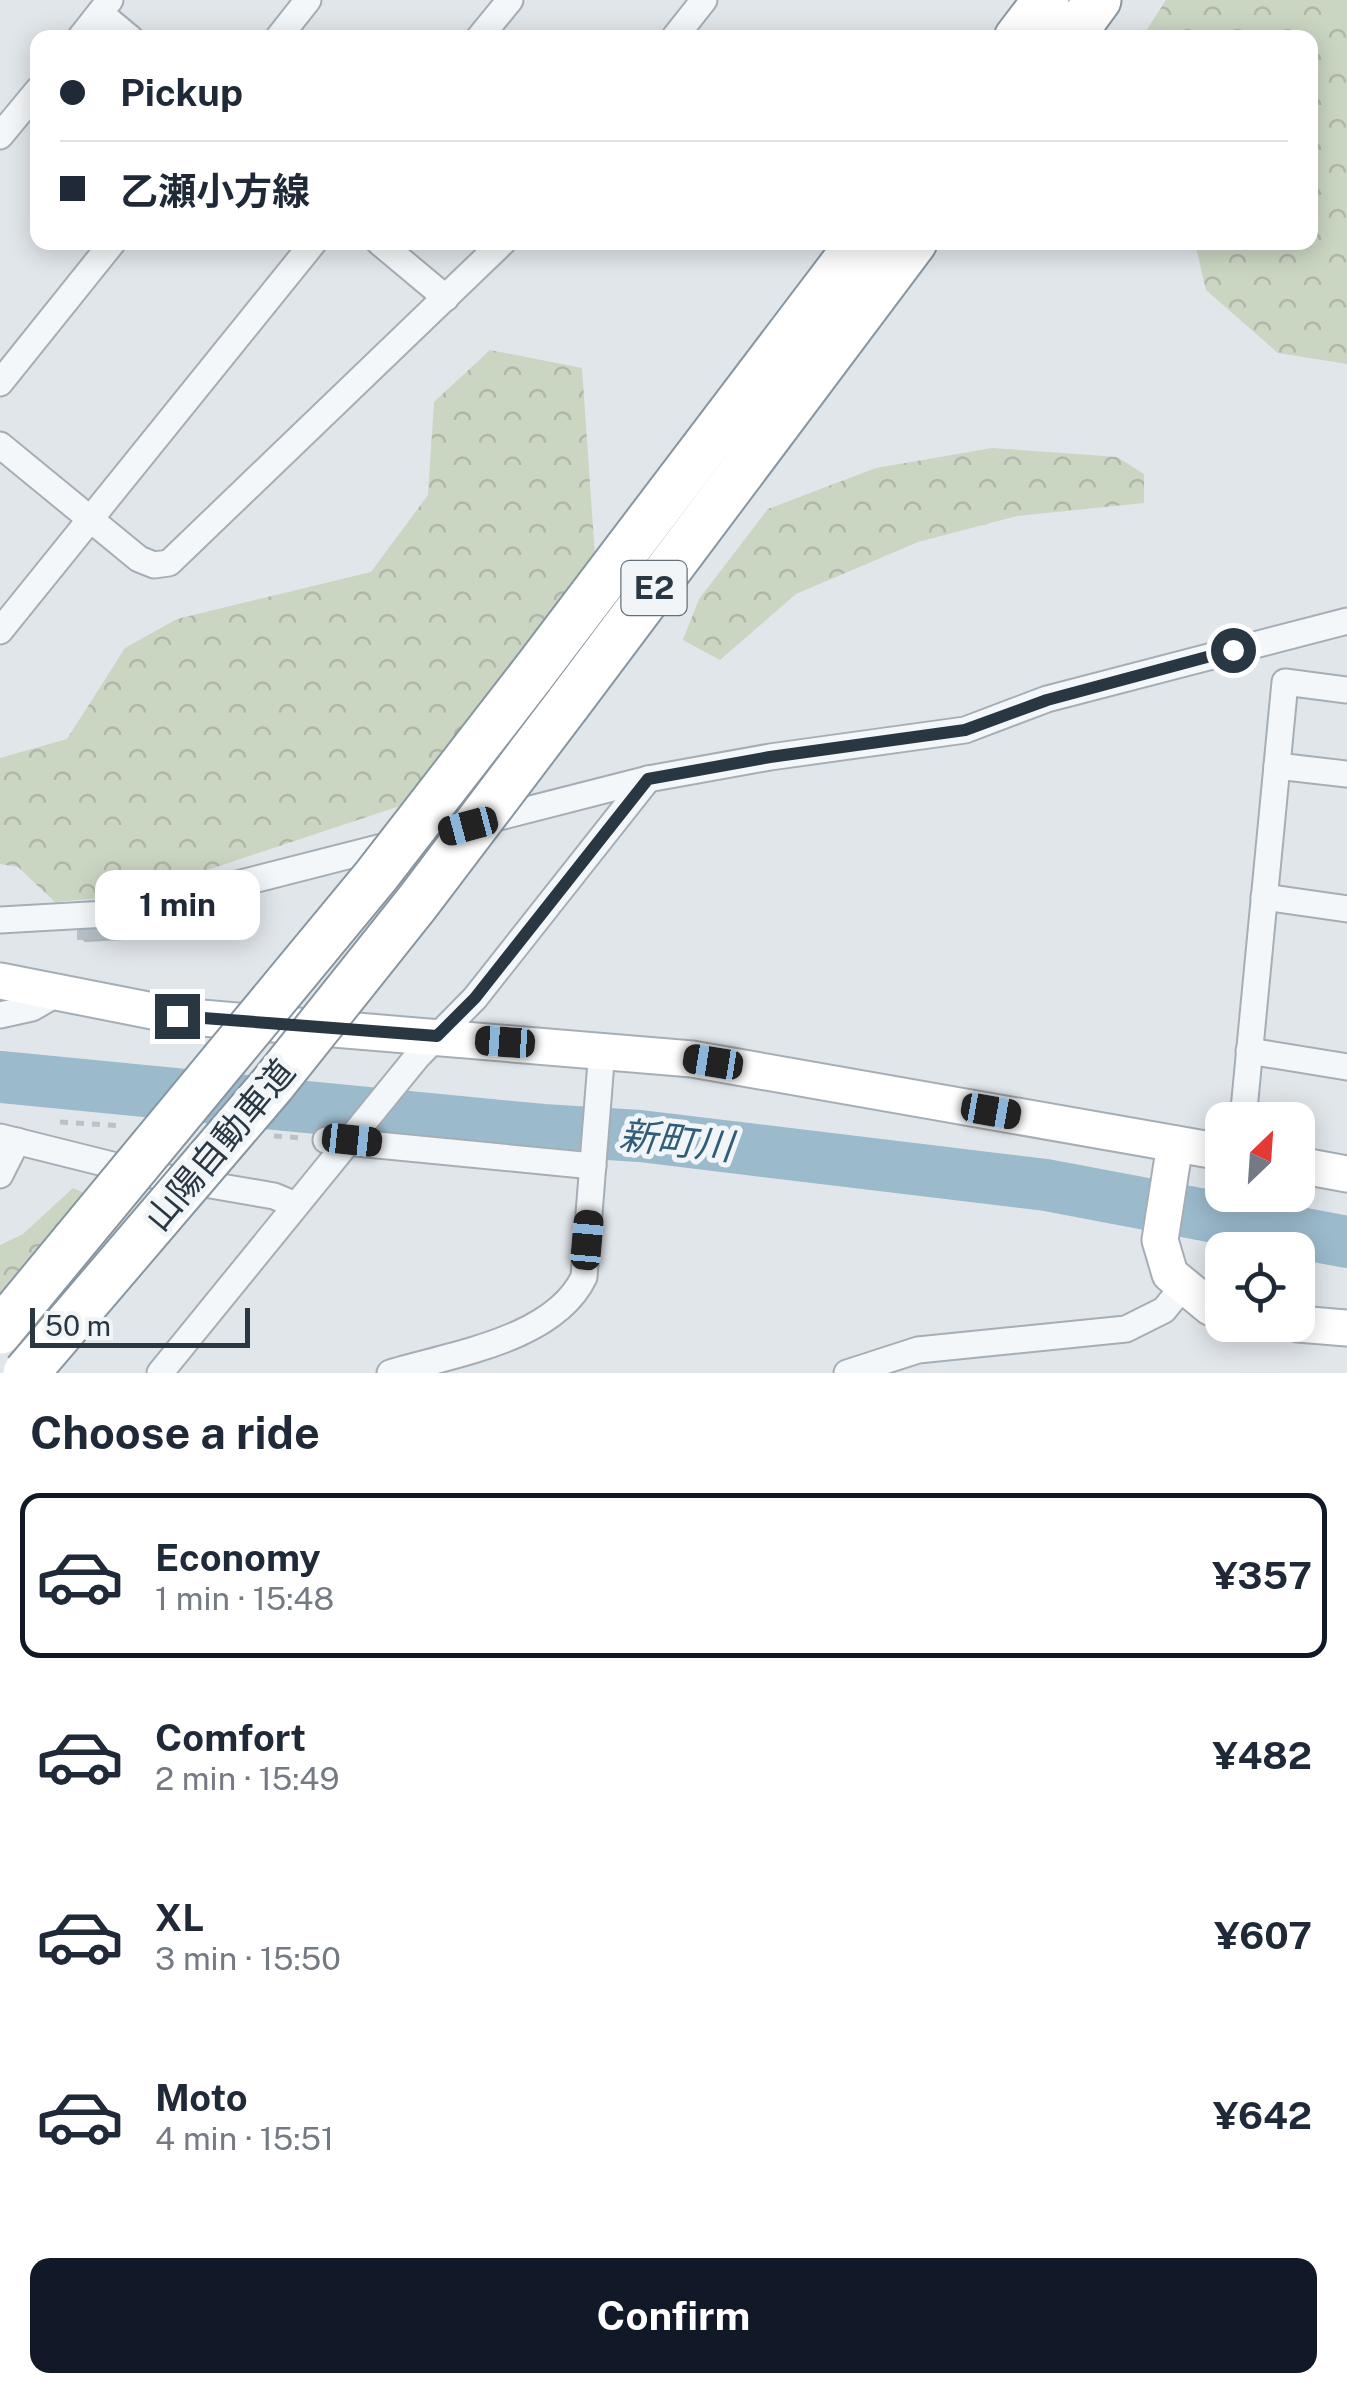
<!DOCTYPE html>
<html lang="en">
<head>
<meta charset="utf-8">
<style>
  body { margin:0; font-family:"Public Sans","Noto Sans JP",sans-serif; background:#f6f6f7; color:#1f2937; height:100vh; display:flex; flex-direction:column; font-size:38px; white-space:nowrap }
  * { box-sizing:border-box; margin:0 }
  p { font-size:32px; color:#747a83 }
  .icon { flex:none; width:55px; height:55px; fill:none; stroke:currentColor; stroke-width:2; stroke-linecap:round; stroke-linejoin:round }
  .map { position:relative; height:1373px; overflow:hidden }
  .sheet { display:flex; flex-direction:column; background:#fff; flex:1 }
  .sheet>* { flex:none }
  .banner { position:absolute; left:30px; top:30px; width:1288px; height:220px; border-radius:20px; box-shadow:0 5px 25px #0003; display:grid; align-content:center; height:220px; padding:0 30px; background:#fff }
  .needle { width:65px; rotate:25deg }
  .fabs { position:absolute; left:1205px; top:1102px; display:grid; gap:20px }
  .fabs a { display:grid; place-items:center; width:110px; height:110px; border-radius:20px; background:#fff; box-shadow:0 5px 25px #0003; font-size:50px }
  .scale { position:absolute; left:30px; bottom:25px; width:220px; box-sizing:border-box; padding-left:10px; border:5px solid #293743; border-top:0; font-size:28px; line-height:35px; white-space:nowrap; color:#293743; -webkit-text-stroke:8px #f1f5f8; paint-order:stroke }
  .end { position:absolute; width:45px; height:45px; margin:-22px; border:12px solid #293743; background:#fff; box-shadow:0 0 0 5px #fff }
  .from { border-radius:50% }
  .bubble { position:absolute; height:70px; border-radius:20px; background:#fff; box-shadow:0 5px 25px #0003; font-size:32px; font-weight:700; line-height:70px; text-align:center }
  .car { position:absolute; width:30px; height:60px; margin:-30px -15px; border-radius:12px; box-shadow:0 0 8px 2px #0007; background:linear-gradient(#222 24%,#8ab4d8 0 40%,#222 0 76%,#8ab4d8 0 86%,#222 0) }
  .banner b { display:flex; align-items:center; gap:35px; height:95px; font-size:38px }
  .banner b+b { border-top:2px solid #e0e1e3 }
  .banner i { width:25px; height:25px; background:#1f2937 }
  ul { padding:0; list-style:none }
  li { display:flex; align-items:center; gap:30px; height:165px; margin:0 20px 15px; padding:0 10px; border:5px solid transparent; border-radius:20px }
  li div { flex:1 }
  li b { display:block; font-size:38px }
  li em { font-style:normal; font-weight:700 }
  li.on { border-color:#111827 }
  li>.icon { width:90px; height:90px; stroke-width:1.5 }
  h2 { padding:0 30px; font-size:45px; line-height:120px }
  .cta { display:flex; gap:20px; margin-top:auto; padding:20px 30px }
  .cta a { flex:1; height:115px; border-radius:20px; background:#111827; color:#fff; font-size:40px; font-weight:700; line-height:115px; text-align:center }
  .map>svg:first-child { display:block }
  .forest { fill:url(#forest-crowns) }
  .shadow { fill:#0003 }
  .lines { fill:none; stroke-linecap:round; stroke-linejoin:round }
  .river { stroke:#9bbacc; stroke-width:52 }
  .building { fill:#b8c1c8 }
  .street-casing { stroke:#a6aeb5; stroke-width:29 }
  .secondary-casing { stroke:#a6aeb5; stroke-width:39 }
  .highway-casing { stroke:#8896a2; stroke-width:49 }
  .path { stroke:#bbc1c6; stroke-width:5; stroke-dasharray:8 8; stroke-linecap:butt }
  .street { stroke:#f4f7f9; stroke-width:25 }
  .secondary { stroke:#fff; stroke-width:35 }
  .highway { stroke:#fff; stroke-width:45 }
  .highway-bridge-casing { stroke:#8896a2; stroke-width:49; stroke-linecap:butt }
  .highway-bridge { stroke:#fff; stroke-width:45 }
  .route { stroke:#293743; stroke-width:12 }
  .labels { text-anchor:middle; stroke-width:10; stroke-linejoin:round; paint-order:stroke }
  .shield { fill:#f1f5f8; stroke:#657079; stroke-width:2.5 }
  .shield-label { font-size:32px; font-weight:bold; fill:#293743 }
  .street-label { font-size:35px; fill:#293743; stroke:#f1f5f8 }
  .water-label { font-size:38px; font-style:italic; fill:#315d79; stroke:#f1f5f8 }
</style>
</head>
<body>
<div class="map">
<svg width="1347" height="1373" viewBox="0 0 1347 1373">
  <defs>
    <pattern id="forest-crowns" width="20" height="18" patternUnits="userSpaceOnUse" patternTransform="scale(2.5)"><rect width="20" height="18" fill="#cad5c2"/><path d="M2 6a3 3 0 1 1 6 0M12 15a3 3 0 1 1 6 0" fill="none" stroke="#aeb7a8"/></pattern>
  </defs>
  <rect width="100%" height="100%" fill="#e1e6eb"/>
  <!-- forest -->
  <g class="forest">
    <path d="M 1166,0 L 1347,0 L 1347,364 L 1278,353 L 1206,290 L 1195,243 L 1310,242 L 1310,38 L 1142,37 Z"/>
    <path d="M 490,350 L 582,368 L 595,556 L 415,801 L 132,895 L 55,902 L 18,867 L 0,864 L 0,758 L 67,739 L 125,648 L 177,619 L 371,572 L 428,495 L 434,402 Z"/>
    <path d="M 992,448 L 1117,457 L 1144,474 L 1144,503 L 1017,516 L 918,542 L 796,594 L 720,660 L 683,640 L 699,599 L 768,509 L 876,468 Z"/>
    <path d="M 73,1188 L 84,1193 L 0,1292 L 0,1245 L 23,1234 Z"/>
  </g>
  <!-- shadow -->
  <path class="shadow" d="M 118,927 L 124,930 L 124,940 L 85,942 L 80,938 Z"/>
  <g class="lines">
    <!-- river -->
    <path class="river" d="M 0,1077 L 543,1130 L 640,1136 L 1046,1185 L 1347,1242"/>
  </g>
  <!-- building -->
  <path class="building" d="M 119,925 L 119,938 L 77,940 L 77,927 Z"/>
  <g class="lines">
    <!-- street casing -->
    <g class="street-casing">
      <g id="street">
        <path d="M 100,13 L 130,38"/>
        <path d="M 80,38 L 110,0"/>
        <path d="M 278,38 L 308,0"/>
        <path d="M 479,38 L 510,0"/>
        <path d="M 674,38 L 704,0"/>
        <path d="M 0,136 L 38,90"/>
        <path d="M 379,242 L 446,298"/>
        <path d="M 0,383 L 113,242"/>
        <path d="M 0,445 L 139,559 L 154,565 L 169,563 L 503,242"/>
        <path d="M 0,631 L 314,242"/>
        <path d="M 1277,766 L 1347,774"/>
        <path d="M 1264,897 L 1347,909"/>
        <path d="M 0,920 L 124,913 L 648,779 L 770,757 L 965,730 L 1047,699 L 1347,621"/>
        <path d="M 0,1015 L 32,1008 L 58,993"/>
        <path d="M 1249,1051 L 1347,1067"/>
        <path d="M 1243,1120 L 1285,682 L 1347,690"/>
        <path d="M 0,1137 L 152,1175 L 274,1196 L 296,1205"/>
        <path d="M 326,1140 L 593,1166"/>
        <path d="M 0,1175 L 17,1141"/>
        <path d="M 160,1373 L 417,1057 L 475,998 L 648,779"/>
        <path d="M 390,1373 C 452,1354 554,1340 584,1277 L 602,1049"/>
        <path d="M 847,1373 L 918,1350 L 1126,1329 L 1164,1310 L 1184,1285"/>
      </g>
    </g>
    <!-- secondary casing -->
    <g class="secondary-casing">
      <g id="secondary">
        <path d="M 0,981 L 178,1016 L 692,1059 L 1222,1152"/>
        <path d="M 1175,1144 L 1160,1240 L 1170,1274 L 1210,1307 L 1222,1312"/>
        <path d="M 1298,1165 L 1347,1174"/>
        <path d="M 1298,1324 L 1347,1328"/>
      </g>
    </g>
    <!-- highway casing -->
    <g class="highway-casing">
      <g id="highway">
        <path d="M 1017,38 L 1046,0"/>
        <path d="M 1070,38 L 1098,0"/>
        <path d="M 531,676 L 860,242"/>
        <path d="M 567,705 L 914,242"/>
      </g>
    </g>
    <!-- path -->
    <g class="path">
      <path d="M 60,1122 L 123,1126"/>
      <path d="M 274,1136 L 303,1138"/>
    </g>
    <!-- street -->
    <use href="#street" class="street"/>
    <!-- secondary -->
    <use href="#secondary" class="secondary"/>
    <!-- highway -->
    <use href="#highway" class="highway"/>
    <!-- highway-bridge casing -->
    <g class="highway-bridge-casing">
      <g id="highway-bridge">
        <path d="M 0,1331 L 376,876 L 531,676"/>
        <path d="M 26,1373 L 272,1085 L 417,903 L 567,705"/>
      </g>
    </g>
    <!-- highway-bridge -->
    <use href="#highway-bridge" class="highway-bridge"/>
  </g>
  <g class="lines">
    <!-- route -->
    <path class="route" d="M 177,1016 L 437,1036 L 475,998 L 648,779 L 770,757 L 965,730 L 1047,700 L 1233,650"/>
  </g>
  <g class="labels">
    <!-- shield labels -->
    <rect class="shield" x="621.5" y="561" width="65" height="54" rx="8"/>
    <g class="shield-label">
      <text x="654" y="599">E2</text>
    </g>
    <!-- street labels -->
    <g class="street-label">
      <text transform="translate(220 1145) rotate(-50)" y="12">山陽自動車道</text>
    </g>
    <!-- water labels -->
    <g class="water-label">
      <text transform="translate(676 1141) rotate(6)" y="13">新町川</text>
    </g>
  </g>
</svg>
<div class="fabs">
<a><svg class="needle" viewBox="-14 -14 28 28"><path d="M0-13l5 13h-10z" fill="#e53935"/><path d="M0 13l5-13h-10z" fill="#747a83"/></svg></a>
<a><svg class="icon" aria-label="locate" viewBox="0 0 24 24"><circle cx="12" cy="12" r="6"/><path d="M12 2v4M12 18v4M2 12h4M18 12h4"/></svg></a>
</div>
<div class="scale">50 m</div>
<i class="end from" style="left:1233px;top:650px"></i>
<i class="end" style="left:177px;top:1016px"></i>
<div class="bubble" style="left:95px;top:870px;width:165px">1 min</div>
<i class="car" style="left:468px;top:826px;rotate:255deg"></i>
<i class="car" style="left:505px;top:1042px;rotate:274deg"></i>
<i class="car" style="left:713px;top:1062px;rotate:279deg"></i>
<i class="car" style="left:991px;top:1111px;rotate:100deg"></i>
<i class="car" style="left:352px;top:1140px;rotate:96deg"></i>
<i class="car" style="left:587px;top:1240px;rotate:5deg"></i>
<div class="banner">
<b><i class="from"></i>Pickup</b>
<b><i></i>乙瀬小方線</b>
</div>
</div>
<section class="sheet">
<h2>Choose a ride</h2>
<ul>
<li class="on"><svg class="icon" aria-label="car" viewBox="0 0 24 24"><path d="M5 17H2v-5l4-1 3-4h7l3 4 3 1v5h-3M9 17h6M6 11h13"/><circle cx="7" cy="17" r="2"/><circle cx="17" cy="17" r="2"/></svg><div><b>Economy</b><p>1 min · 15:48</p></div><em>¥357</em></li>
<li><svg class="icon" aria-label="car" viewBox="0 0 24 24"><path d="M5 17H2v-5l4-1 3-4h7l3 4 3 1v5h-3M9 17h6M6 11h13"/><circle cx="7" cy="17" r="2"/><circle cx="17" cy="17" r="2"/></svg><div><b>Comfort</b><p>2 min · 15:49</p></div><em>¥482</em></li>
<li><svg class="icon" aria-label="car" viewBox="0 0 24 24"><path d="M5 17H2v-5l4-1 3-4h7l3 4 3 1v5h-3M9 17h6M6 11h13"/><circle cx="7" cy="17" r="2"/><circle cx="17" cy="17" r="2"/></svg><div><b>XL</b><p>3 min · 15:50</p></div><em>¥607</em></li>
<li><svg class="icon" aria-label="car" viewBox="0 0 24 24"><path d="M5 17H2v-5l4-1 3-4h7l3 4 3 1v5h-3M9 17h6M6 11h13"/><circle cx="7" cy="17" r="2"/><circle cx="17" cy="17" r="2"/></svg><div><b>Moto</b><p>4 min · 15:51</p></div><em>¥642</em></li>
</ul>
<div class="cta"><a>Confirm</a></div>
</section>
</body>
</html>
